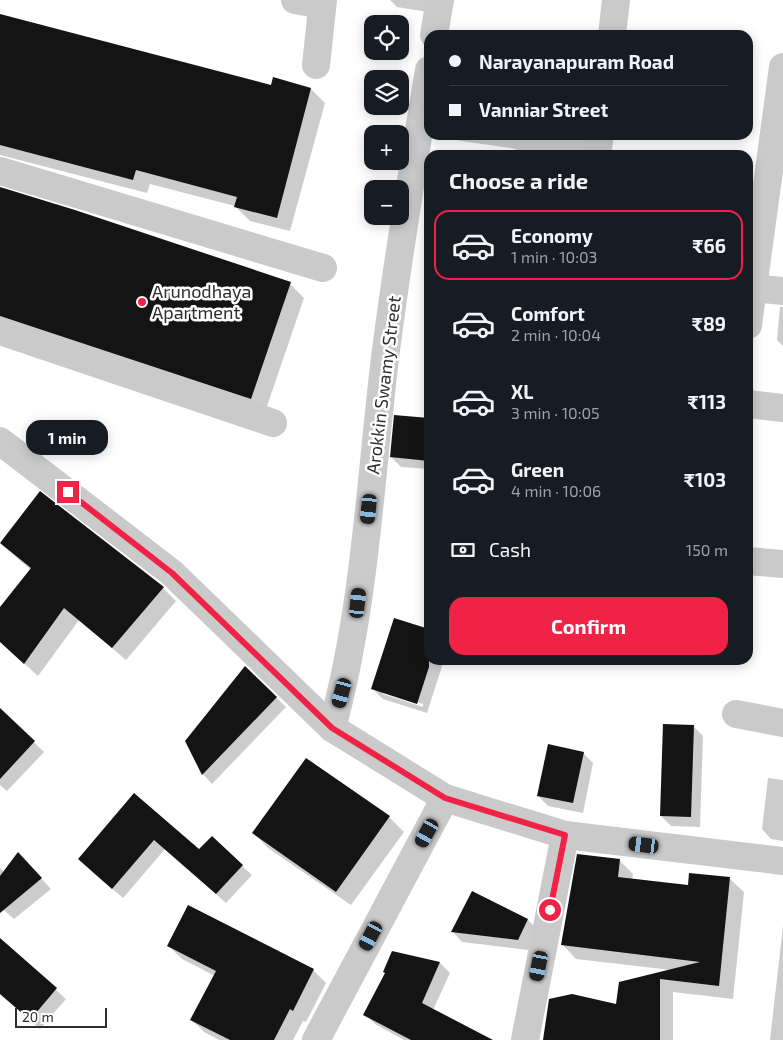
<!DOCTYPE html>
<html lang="en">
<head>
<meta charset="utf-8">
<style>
  body { margin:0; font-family:"Exo 2",sans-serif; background:#20242c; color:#f1f3f6; height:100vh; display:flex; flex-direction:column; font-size:19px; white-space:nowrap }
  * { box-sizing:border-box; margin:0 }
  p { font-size:16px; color:#9ea1a6 }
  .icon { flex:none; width:28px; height:28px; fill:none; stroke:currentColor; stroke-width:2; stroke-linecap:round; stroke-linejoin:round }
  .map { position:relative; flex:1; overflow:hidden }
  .drawer { position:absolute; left:424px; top:150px; width:329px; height:515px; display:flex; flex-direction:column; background:#171b24; border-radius:15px; box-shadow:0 2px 12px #0003 }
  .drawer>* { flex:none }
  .top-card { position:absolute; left:424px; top:30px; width:329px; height:110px; border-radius:15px; box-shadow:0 2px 12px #0003; display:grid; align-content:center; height:110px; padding:0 25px; background:#171b24 }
  .buttons { position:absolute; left:364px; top:15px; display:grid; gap:10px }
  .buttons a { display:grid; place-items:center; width:45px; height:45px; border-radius:10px; background:#171b24; box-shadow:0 2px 12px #0003; font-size:25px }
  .scale { position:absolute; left:15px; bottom:12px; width:92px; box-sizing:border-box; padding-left:5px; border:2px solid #2d2d2d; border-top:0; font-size:14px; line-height:18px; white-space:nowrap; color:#2d2d2d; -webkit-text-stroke:4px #fff; paint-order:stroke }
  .end { position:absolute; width:22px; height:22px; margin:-11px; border:6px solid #f02347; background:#fff; box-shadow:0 0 0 2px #fff }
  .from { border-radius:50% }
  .bubble { position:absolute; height:35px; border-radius:15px; background:#171b24; box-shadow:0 2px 12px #0003; font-size:16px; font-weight:700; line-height:35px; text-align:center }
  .car { position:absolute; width:15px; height:30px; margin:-15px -8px; border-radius:6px; box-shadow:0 0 4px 1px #0007; background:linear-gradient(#222 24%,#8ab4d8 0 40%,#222 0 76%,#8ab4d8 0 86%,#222 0) }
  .top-card b { display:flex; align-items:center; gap:18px; height:48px; font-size:19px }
  .top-card b+b { border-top:1px solid #363941 }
  .top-card i { width:12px; height:12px; background:#f1f3f6 }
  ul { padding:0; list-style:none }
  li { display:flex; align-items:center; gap:15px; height:70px; margin:0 10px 8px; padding:0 15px; border:2px solid transparent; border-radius:15px }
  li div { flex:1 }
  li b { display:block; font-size:19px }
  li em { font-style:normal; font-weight:700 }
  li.active { border-color:#f02347 }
  li>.icon { width:45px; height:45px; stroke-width:1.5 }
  h2 { padding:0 25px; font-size:22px; line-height:60px }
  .pay { display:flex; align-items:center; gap:12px; height:55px; padding:0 25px; font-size:19px }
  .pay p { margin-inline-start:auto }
  .cta { display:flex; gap:10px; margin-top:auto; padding:10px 25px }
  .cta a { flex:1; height:58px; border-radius:15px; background:#f02347; color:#fff; font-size:20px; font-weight:700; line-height:58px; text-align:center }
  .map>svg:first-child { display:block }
  .shadow { fill:#0003; fill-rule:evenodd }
  .building { fill:#141414 }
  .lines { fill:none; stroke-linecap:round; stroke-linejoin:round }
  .minor { stroke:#cacaca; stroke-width:28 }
  .tertiary { stroke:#cacaca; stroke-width:28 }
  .route { stroke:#f02347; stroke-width:6 }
  .poi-dot { fill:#f02347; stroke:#fff; stroke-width:2 }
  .labels { text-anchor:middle; stroke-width:5; stroke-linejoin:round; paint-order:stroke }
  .poi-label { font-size:18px; fill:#2d2d2d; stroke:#fff; text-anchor:start }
  .street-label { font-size:18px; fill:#2d2d2d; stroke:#fff }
</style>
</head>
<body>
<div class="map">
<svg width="783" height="1040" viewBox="0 0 783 1040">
  <rect width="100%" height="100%" fill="#fff"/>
  <!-- shadow -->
  <g class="shadow">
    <path d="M 390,0 L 430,0 L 428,12 L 397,7 Z"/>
    <path d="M 0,16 L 271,87 L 311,89 L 325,103 L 290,231 L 250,221 L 235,206 L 150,184 L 147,193 L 0,155 Z"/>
    <path d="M 450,135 L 586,135 L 585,155 L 515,155 L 516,149 L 455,140 Z"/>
    <path d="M 0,189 L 290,284 L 304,298 L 265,412 L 0,329 Z"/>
    <path d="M 780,307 L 783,307 L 783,346 L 777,340 Z"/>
    <path d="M 429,419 L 429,469 L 401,467 L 391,457 Z"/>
    <path d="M 1,544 L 163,588 L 176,601 L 126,660 L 79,620 L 38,676 L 0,641 L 0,609 L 31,570 Z"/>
    <path d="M 429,660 L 444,660 L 427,713 L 383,699 L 373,689 ZM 383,692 L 423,704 L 423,707 L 383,694 Z"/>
    <path d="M 246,668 L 286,707 L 212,784 L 203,774 Z"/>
    <path d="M 0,709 L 44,752 L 7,791 L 0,785 Z"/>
    <path d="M 693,726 L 703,736 L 700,827 L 671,826 L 661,816 Z"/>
    <path d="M 583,753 L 593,763 L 583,813 L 548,806 L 538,796 Z"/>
    <path d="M 307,759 L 389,817 L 404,832 L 351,905 L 268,848 L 254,833 Z"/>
    <path d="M 768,778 L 783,780 L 783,841 L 771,839 L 762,829 Z"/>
    <path d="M 134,795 L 199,851 L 242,866 L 252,875 L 226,903 L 165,849 L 123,898 L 89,869 Z"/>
    <path d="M 619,860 L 633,874 L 632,880 L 689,887 L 690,875 L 730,879 L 744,892 L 733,999 L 673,992 L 673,1040 L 544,1040 L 550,1000 L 618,1006 L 671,970 L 576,959 L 563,945 Z"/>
    <path d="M 28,864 L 51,889 L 14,919 L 0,907 L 0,868 L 4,872 Z"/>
    <path d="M 472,892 L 528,920 L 538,930 L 528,950 L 462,942 L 453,932 Z"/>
    <path d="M 783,926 L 783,1040 L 770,1040 Z"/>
    <path d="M 0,940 L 66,999 L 40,1029 L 0,994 Z"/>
    <path d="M 169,946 L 313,970 L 326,983 L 306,1022 L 303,1021 L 293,1040 L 219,1040 L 204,1032 L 192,1020 L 215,976 L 182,959 Z"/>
    <path d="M 393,952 L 440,963 L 450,973 L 433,1010 L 491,1040 L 404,1040 L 375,1024 L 365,1014 L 386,974 Z"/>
  </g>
  <!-- building -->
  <g class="building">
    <path d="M 0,14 L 271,85 L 273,77 L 311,88 L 277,218 L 234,207 L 237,197 L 136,170 L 133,180 L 0,145 Z"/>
    <path d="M 0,187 L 75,210 L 291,282 L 251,399 L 0,316 Z"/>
    <path d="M 394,415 L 429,418 L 429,461 L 390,457 Z"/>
    <path d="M 40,491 L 164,587 L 112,648 L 64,608 L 24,664 L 0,642 L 0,607 L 31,568 L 0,543 Z"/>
    <path d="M 394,618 L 429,629 L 429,667 L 417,704 L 371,689 Z"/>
    <path d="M 245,666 L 277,697 L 202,775 L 185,741 Z"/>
    <path d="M 0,708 L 35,741 L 0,779 Z"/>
    <path d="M 663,724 L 694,725 L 691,817 L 660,816 Z"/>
    <path d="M 548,744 L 584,752 L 573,803 L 537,796 Z"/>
    <path d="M 306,758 L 390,816 L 336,892 L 252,833 Z"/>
    <path d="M 134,793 L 199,849 L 212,836 L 243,865 L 216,894 L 154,840 L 112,889 L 78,859 Z"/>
    <path d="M 18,852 L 42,878 L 0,913 L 0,876 Z"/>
    <path d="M 577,854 L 620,859 L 618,877 L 688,885 L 689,873 L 730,877 L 719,986 L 660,979 L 660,1040 L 543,1040 L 549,999 L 572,994 L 616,1004 L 619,982 L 700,962 L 561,945 Z"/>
    <path d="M 472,891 L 528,919 L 518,940 L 451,932 Z"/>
    <path d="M 188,905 L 314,969 L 293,1011 L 290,1009 L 274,1040 L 230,1040 L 190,1020 L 216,971 L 167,946 Z"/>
    <path d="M 0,938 L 57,988 L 30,1020 L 0,994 Z"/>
    <path d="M 392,951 L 440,962 L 422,1003 L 493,1040 L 411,1040 L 363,1015 L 385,973 L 383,972 Z"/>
  </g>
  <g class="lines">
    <!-- minor -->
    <g class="minor">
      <path d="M 295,0 L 322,5"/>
      <path d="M 434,35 L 440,0"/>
      <path d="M 612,35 L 616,0"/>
      <path d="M 316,65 L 323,0"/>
      <path d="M 597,155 L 600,135"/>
      <path d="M 0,171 L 323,268"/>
      <path d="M 752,288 L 783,291"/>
      <path d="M 748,325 L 783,67"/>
      <path d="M 0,331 L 273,423"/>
      <path d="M 748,404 L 783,408"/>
      <path d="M 748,561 L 783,564"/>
      <path d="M 736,714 L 783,723"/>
      <path d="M 332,728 C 365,608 370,482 385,358 C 397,262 413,166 429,70"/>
      <path d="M 316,1040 L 445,798"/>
      <path d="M 525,1040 L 565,835"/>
    </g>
    <!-- tertiary -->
    <path class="tertiary" d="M 0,441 L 172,573 L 332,728 L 445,798 L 565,835 L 783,861"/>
  </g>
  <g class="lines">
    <!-- route -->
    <path class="route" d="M 68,492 L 172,573 L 332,728 L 445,798 L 565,835 L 550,910"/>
  </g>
  <!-- markers -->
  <circle class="poi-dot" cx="142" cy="302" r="5"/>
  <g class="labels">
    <!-- poi labels -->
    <g class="poi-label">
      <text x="152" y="298">Arunodhaya<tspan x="152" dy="21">Apartment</tspan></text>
    </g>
    <!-- street labels -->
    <g class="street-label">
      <text transform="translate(384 385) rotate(-83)" y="6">Arokkin Swamy Street</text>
    </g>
  </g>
</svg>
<div class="buttons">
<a><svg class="icon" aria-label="locate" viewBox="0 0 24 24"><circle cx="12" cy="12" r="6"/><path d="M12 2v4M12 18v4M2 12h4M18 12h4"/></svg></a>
<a><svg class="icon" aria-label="layers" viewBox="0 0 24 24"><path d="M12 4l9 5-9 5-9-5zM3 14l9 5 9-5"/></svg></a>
<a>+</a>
<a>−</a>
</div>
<div class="scale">20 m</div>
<i class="end from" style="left:550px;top:910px"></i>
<i class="end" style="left:68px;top:492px"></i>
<div class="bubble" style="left:26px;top:420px;width:82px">1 min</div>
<i class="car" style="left:369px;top:509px;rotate:186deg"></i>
<i class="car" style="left:358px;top:603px;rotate:6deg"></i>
<i class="car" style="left:342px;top:693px;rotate:195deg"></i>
<i class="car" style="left:427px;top:833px;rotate:209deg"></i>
<i class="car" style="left:644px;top:845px;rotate:277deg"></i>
<i class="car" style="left:371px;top:936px;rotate:208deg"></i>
<i class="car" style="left:539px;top:966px;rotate:191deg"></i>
<div class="top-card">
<b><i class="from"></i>Narayanapuram Road</b>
<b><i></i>Vanniar Street</b>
</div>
<section class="drawer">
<h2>Choose a ride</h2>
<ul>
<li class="active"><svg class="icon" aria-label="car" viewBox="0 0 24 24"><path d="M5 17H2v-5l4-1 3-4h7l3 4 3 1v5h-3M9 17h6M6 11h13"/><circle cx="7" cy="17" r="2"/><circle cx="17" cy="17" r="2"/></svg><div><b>Economy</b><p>1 min · 10:03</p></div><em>₹66</em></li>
<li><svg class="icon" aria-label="car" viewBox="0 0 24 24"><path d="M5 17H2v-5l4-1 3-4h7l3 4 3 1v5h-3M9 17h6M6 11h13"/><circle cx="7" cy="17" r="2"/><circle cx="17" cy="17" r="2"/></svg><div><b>Comfort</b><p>2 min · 10:04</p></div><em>₹89</em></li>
<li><svg class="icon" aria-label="car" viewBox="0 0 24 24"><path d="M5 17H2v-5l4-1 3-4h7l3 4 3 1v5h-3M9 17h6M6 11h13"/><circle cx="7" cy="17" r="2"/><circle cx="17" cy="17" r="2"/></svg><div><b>XL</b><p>3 min · 10:05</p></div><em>₹113</em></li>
<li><svg class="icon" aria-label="car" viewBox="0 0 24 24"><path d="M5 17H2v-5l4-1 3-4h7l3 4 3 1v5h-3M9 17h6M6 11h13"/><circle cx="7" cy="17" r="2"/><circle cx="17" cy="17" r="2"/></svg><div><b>Green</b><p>4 min · 10:06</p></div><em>₹103</em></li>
</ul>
<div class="pay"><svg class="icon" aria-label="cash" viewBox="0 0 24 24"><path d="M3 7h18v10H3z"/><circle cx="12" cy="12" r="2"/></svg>Cash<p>150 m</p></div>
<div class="cta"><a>Confirm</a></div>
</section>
</div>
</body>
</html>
